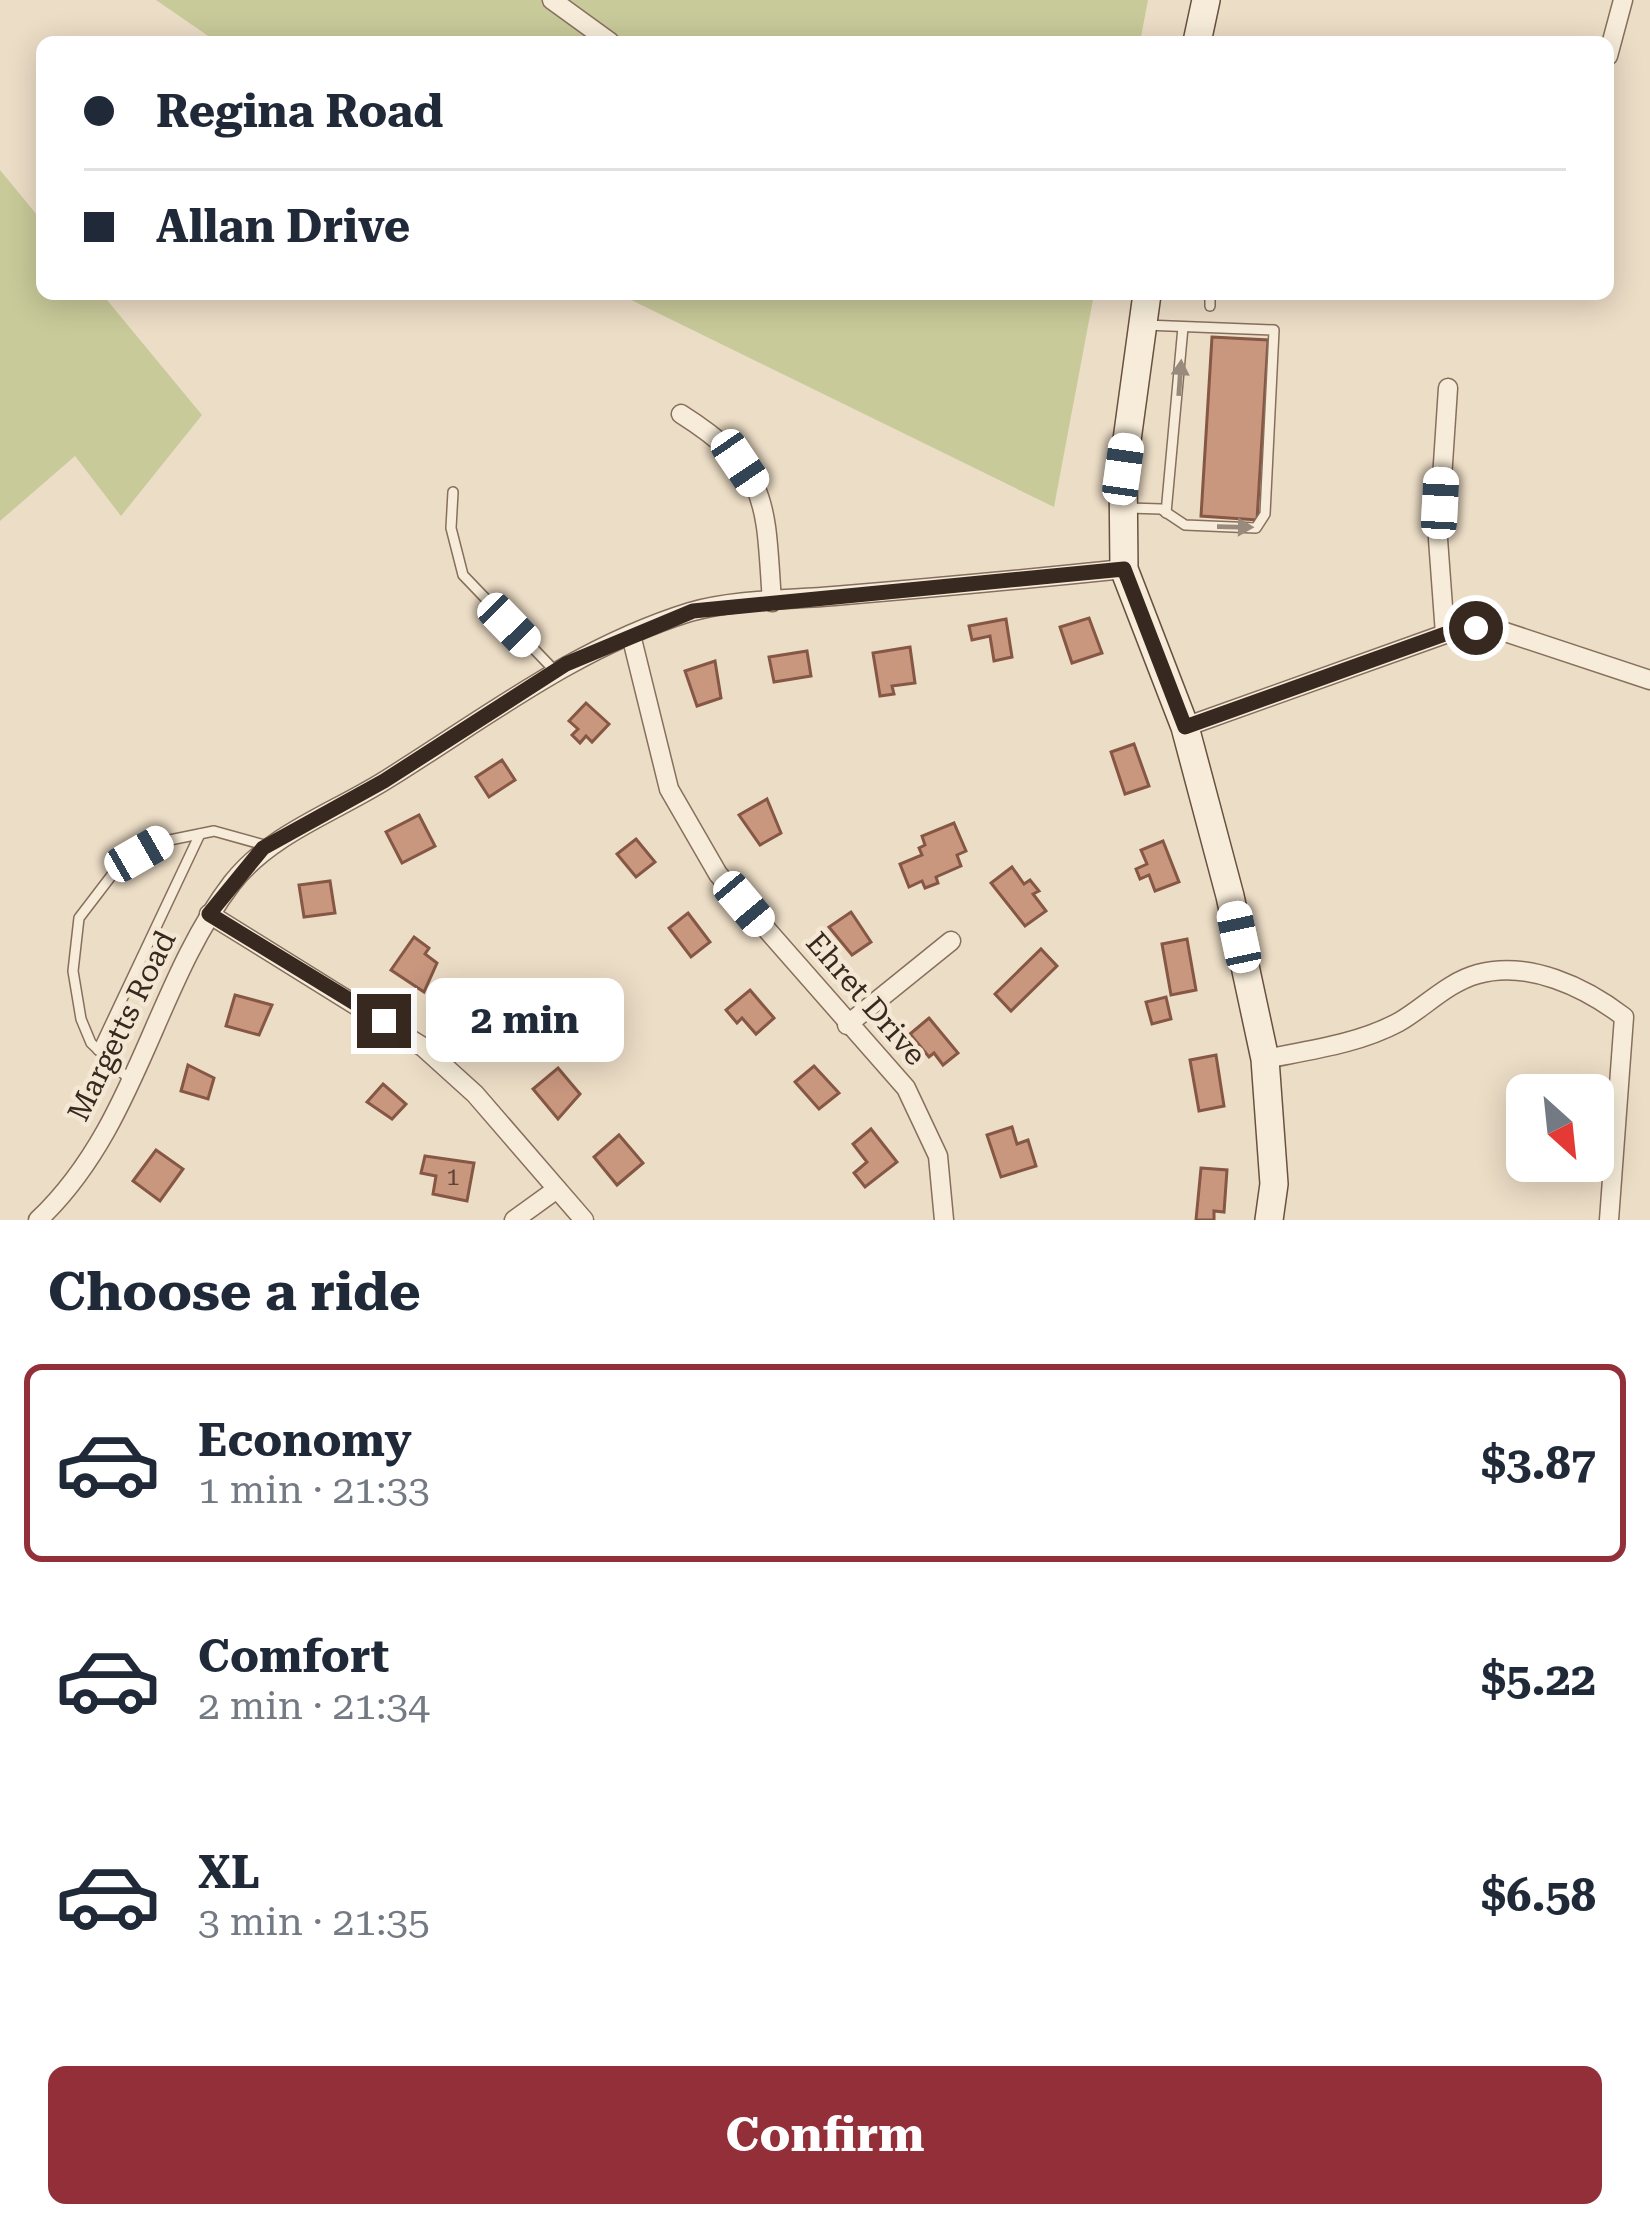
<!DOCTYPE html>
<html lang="en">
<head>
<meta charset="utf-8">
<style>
  body { margin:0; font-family:"Roboto Serif",serif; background:#f2f2f3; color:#1f2937; height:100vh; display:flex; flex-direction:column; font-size:45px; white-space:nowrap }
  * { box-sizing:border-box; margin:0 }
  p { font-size:39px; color:#747a83 }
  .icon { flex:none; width:66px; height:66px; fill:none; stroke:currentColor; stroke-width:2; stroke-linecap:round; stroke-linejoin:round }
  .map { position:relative; height:1220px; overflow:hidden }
  .drawer { display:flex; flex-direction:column; background:#fff; flex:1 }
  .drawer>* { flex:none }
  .top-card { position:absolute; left:36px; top:36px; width:1578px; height:264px; border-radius:18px; box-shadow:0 6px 30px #0003; display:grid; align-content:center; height:264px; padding:0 48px; background:#fff }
  .needle { width:78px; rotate:153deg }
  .tools { position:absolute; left:1506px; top:1074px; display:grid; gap:24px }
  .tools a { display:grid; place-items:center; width:108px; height:108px; border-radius:18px; background:#fff; box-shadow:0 6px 30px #0003; font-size:60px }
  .end { position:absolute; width:54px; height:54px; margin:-27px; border:15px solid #382920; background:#fff; box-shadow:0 0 0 6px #fff }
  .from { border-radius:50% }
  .bubble { position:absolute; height:84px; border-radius:18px; background:#fff; box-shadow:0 6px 30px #0003; font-size:39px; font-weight:700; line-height:84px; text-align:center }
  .car { position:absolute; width:36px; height:72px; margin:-36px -18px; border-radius:15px; box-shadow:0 0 9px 3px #0007; background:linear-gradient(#fff 24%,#345 0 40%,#fff 0 76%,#345 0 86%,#fff 0) }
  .top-card b { display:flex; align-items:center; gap:42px; height:114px; font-size:45px }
  .top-card b+b { border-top:3px solid #e0e1e3 }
  .top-card i { width:30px; height:30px; background:#1f2937 }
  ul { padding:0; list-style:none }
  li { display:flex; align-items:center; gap:36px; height:198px; margin:0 24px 18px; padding:0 24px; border:6px solid transparent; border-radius:18px }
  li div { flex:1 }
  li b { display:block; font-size:45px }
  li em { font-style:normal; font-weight:700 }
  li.active { border-color:#932f39 }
  li>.icon { width:108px; height:108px; stroke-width:1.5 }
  h2 { padding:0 48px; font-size:54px; line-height:144px }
  .primary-button { display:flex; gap:24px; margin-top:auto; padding:24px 48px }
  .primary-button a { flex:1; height:138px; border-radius:18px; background:#932f39; color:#fff; font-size:48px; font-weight:700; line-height:138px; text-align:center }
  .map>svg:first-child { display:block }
  .green { fill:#c9ca9a }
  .building { fill:#c9967e; stroke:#855744; stroke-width:3 }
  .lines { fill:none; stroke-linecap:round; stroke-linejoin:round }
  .service-casing { stroke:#876f5d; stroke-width:12 }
  .minor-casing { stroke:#876f5d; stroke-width:21 }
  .secondary-casing { stroke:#695140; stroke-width:30 }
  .service { stroke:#f7ecd9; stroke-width:9 }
  .minor { stroke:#f7ecd9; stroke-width:18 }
  .secondary { stroke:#f7ecd9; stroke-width:27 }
  .oneway { fill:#988a7c }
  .route { stroke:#382920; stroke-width:15 }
  .labels { text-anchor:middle; stroke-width:9; stroke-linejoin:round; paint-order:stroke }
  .number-label { font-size:24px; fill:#5c4438 }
  .street-label { font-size:30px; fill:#382920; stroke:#f4e8d5 }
</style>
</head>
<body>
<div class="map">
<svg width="1650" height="1220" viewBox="0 0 1650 1220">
  <rect width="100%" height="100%" fill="#ecddc6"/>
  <!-- green -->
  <g class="green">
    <path d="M 156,0 L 1148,0 L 1140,42 L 217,42 Z"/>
    <path d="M 0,170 L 42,221 L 42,294 L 102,294 L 202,415 L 121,516 L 75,456 L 0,521 Z"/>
    <path d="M 619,294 L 1094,294 L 1054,507 Z"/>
  </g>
  <!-- building -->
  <g class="building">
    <path d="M 1212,337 L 1268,340 L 1257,520 L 1201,516 Z"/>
    <path d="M 1089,618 L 1102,653 L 1072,663 L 1060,627 Z"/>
    <path d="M 1006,619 L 1012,657 L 994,661 L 990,636 L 972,640 L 969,626 Z"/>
    <path d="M 910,647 L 915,683 L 892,686 L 894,694 L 880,696 L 873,653 Z"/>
    <path d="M 807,651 L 811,676 L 774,682 L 769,657 Z"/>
    <path d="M 715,661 L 721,698 L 697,706 L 685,671 Z"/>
    <path d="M 586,703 L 609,724 L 592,742 L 586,736 L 580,743 L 572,735 L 578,729 L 569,721 Z"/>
    <path d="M 1134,744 L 1149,786 L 1125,794 L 1111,752 Z"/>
    <path d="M 502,760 L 515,780 L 489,797 L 476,777 Z"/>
    <path d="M 767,799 L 781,833 L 760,845 L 739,815 Z"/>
    <path d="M 419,815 L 435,846 L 402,863 L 386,832 Z"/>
    <path d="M 954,823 L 966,851 L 957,855 L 961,866 L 936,877 L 938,883 L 925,888 L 922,881 L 909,887 L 900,864 L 922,855 L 919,848 L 925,845 L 922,836 Z"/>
    <path d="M 636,839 L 655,862 L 636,877 L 617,854 Z"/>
    <path d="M 1163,841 L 1179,882 L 1155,891 L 1149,875 L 1140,879 L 1136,869 L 1147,864 L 1141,850 Z"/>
    <path d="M 1012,867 L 1024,884 L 1030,880 L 1039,891 L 1033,894 L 1046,911 L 1025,926 L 991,883 Z"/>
    <path d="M 330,881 L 335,913 L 304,917 L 299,885 Z"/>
    <path d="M 851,912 L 871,942 L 852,955 L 829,927 Z"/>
    <path d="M 688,913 L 710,942 L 691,957 L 669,928 Z"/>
    <path d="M 414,937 L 429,948 L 425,954 L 437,963 L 424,992 L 391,970 Z"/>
    <path d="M 1187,939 L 1196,990 L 1171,995 L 1162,944 Z"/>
    <path d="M 1041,949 L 1057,966 L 1011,1011 L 995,994 Z"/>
    <path d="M 750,990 L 774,1018 L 756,1034 L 742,1018 L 737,1023 L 726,1010 Z"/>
    <path d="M 507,991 L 523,1004 L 510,1019 L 519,1027 L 509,1038 L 515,1044 L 503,1057 L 473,1029 Z"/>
    <path d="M 235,995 L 272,1005 L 259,1035 L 226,1026 Z"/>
    <path d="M 1166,997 L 1171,1019 L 1152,1024 L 1146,1002 Z"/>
    <path d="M 929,1018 L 958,1053 L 943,1065 L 934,1053 L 929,1057 L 910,1034 Z"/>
    <path d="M 1216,1055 L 1224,1106 L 1199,1111 L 1190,1060 Z"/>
    <path d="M 188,1065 L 214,1078 L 208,1099 L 181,1091 Z"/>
    <path d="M 814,1066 L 839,1093 L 819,1109 L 795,1082 Z"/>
    <path d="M 558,1068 L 580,1094 L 558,1119 L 533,1089 Z"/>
    <path d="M 383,1084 L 406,1104 L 392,1119 L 367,1102 Z"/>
    <path d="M 1012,1127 L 1017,1144 L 1028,1140 L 1036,1166 L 1001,1177 L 987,1135 Z"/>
    <path d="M 871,1129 L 897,1162 L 865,1187 L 854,1173 L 867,1162 L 853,1144 Z"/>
    <path d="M 619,1135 L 643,1163 L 617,1185 L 594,1157 Z"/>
    <path d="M 156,1150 L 183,1169 L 160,1201 L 133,1181 Z"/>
    <path d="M 425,1156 L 474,1163 L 467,1201 L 433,1194 L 436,1176 L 421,1173 Z"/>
    <path d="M 1201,1168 L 1227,1170 L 1224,1212 L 1214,1211 L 1214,1220 L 1196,1220 Z"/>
  </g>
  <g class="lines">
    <!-- service casing -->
    <g class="service-casing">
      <g id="service">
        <path d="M 1210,294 L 1210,306"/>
        <path d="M 453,492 L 451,528 L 463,575 L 555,671"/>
        <path d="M 1129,508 L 1161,509 L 1185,525 L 1256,528 L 1265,514 L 1274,330 L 1145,325"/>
        <path d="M 1166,513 L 1183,327"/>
        <path d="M 98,1050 L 200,834"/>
        <path d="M 132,1082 L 91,1043 L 81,1019 L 73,971 L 79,918 L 118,867 L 160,842 L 214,831 L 268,846"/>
      </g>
    </g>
    <!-- minor casing -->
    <g class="minor-casing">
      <g id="minor">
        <path d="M 552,0 L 610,42"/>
        <path d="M 1608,56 L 1623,0"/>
        <path d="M 681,414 C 771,471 765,504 772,602"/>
        <path d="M 1445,634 L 1438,539 L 1448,388"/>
        <path d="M 631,635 L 669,789 L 718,874 L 906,1088 L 938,1156 L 944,1220"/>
        <path d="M 1185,727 L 1445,634 L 1496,629 L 1650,680"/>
        <path d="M 209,914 L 423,1047 L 475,1094 L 584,1220"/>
        <path d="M 847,1025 L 951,941"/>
        <path d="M 1265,1059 C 1310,1050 1358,1044 1399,1022 C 1425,1007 1448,982 1478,974 C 1528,960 1585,987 1624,1017 L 1609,1220"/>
        <path d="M 38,1220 C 137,1127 154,985 232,883 C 271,833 336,812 389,778 C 487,717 577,647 690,612 C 735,599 788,600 834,596 C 931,588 1027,579 1124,569"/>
        <path d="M 514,1220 L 557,1189"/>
      </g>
    </g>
    <!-- secondary casing -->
    <g class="secondary-casing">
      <g id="secondary">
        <path d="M 1197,42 L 1206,0"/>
        <path d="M 1147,294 L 1123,469 L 1124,569 L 1185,727 L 1230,896 L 1265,1059 L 1274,1184 L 1269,1220"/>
      </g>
    </g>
    <!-- service -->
    <use href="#service" class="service"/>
    <!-- minor -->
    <use href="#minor" class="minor"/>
    <!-- secondary -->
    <use href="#secondary" class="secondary"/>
  </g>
  <!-- one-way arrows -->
  <defs><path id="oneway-solid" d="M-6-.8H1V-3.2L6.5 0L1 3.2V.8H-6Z" transform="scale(3)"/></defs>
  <g class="oneway">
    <use href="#oneway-solid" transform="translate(1180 378) rotate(-86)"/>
    <use href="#oneway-solid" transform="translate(1235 527) rotate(1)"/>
  </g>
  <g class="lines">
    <!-- route -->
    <path class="route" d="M 384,1021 L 209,914 L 263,848 L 384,781 L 566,664 L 693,611 L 1124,569 L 1185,727 L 1445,634 L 1476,628"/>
  </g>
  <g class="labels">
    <!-- number labels -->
    <g class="number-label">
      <text x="453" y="1185">1</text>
    </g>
    <!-- street labels -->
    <g class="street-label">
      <text transform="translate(866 999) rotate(49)" y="10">Ehret Drive</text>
      <text transform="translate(122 1026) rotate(-64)" y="10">Margetts Road</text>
    </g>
  </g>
</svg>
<div class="tools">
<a><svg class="needle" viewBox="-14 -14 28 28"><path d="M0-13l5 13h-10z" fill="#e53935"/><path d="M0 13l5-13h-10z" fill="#747a83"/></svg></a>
</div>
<i class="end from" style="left:1476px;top:628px"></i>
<i class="end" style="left:384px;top:1021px"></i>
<div class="bubble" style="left:426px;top:978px;width:198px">2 min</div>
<i class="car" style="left:740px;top:463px;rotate:146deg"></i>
<i class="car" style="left:1123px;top:469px;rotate:8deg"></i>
<i class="car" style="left:1440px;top:503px;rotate:3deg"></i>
<i class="car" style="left:509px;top:625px;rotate:136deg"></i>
<i class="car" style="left:139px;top:854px;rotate:60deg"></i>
<i class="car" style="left:744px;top:904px;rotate:140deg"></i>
<i class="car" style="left:1239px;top:937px;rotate:348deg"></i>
<div class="top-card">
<b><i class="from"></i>Regina Road</b>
<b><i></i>Allan Drive</b>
</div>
</div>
<section class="drawer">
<h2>Choose a ride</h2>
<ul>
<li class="active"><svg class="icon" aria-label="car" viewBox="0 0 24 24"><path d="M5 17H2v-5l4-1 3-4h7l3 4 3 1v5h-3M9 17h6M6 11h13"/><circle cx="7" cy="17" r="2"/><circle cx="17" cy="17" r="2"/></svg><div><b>Economy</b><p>1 min · 21:33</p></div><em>$3.87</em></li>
<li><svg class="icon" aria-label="car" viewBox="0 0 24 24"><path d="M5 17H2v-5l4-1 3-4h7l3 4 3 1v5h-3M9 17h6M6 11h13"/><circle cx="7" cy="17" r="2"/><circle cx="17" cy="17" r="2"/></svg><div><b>Comfort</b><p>2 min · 21:34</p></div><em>$5.22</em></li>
<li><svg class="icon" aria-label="car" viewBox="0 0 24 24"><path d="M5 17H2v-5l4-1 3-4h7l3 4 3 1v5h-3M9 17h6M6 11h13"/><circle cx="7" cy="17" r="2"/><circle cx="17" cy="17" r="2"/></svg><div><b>XL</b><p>3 min · 21:35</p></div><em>$6.58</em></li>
</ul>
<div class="primary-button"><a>Confirm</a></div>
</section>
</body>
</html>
